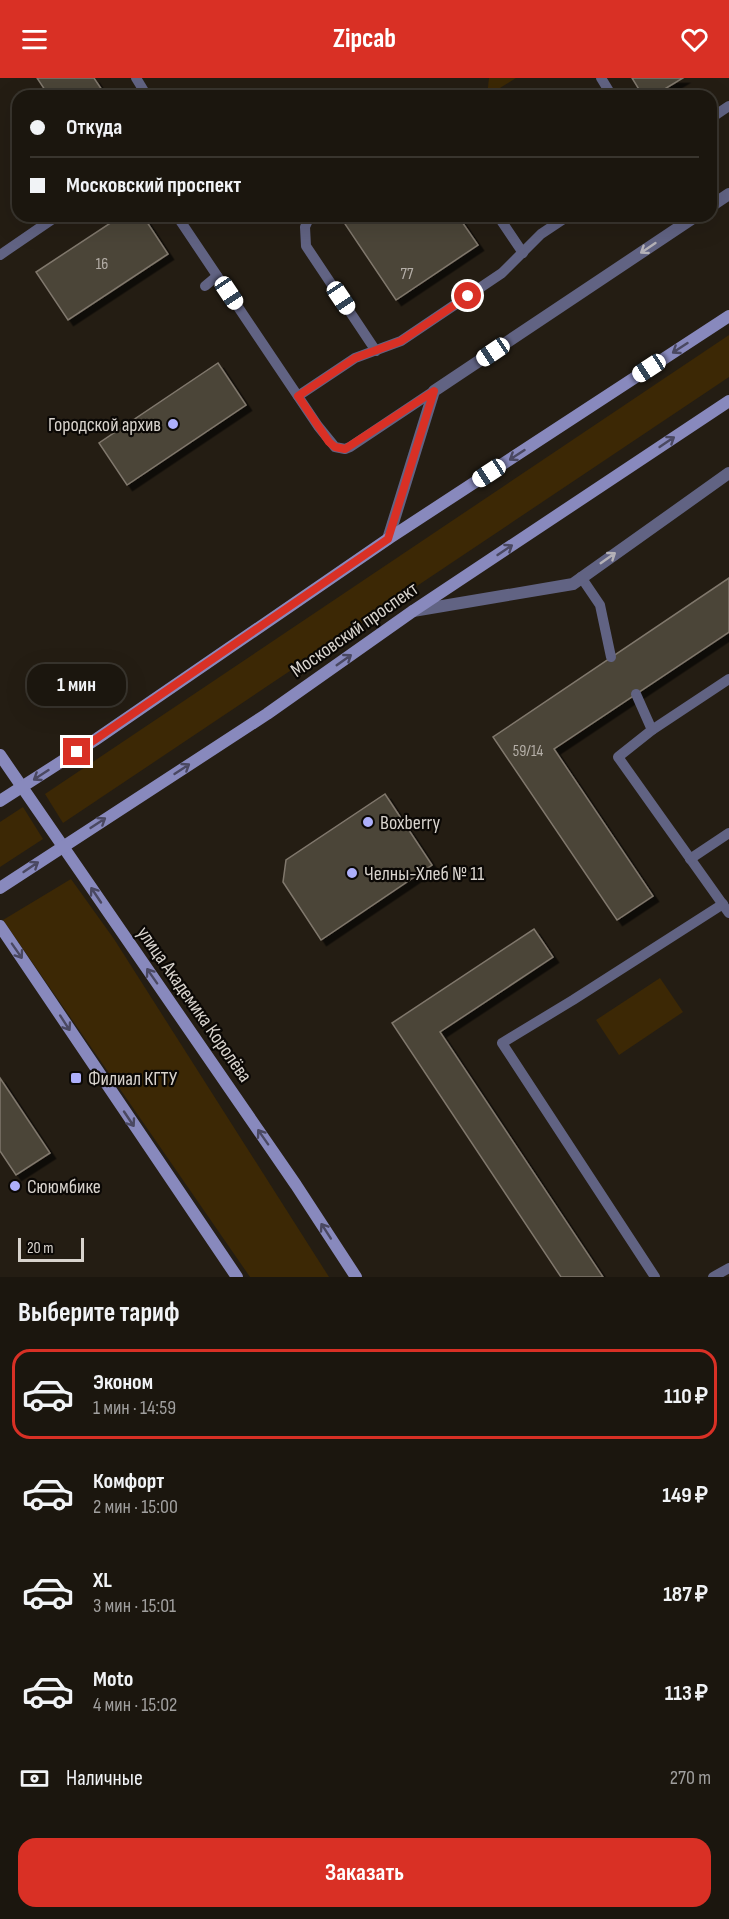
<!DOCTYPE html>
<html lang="ru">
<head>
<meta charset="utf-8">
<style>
  body { margin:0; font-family:"Sofia Sans Condensed",sans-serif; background:#28231c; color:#f1f3f6; height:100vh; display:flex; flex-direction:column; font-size:22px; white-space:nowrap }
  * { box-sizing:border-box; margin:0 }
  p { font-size:20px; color:#a09f9e }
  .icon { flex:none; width:33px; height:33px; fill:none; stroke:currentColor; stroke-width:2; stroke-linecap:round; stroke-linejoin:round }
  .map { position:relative; height:1199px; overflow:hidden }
  .drawer { display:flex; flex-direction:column; background:#1b160e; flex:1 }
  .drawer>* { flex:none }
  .banner { position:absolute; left:12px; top:12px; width:705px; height:132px; border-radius:18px; box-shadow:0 6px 24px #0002,0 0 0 2px #39352e; display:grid; align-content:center; height:132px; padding:0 18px; background:#1b160e }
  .scale { position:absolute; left:18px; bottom:15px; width:66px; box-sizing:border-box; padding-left:6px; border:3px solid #d8d3cd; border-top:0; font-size:16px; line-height:21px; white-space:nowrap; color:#d8d3cd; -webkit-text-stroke:4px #0b0805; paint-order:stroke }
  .end { position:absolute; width:27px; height:27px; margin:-14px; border:8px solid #d93025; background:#fff; box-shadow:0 0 0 3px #fff }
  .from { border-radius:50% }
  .bubble { position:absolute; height:42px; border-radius:18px; background:#1b160e; box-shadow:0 6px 24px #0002,0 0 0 2px #39352e; font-size:20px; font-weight:700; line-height:42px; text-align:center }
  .car { position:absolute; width:18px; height:36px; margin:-18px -9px; border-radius:8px; box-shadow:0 0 4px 2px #0007; background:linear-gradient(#fff 24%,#345 0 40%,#fff 0 76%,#345 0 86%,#fff 0) }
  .banner b { display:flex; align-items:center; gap:21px; height:57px; font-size:22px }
  .banner b+b { border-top:2px solid #39352e }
  .banner i { width:15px; height:15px; background:#f1f3f6 }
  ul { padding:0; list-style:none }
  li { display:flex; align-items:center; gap:18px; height:90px; margin:0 12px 9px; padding:0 6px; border:3px solid transparent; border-radius:18px }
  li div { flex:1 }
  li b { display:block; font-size:22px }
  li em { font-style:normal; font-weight:700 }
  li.on { border-color:#d93025 }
  li>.icon { width:54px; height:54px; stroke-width:1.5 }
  h2 { padding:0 18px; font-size:27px; line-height:72px }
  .pay { display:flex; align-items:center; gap:15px; height:66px; padding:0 18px; font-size:22px }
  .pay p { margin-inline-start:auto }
  .button { display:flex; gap:12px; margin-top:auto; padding:12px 18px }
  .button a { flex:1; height:69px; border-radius:18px; background:#d93025; color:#fff; font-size:24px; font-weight:700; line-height:69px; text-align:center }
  header { display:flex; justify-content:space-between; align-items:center; height:78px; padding:0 18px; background:#d93025; color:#fff; font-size:27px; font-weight:700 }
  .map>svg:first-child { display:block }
  .green { fill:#3c2805 }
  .building { fill:#4b4439; stroke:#80786c; stroke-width:1.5; filter:url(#shadow) }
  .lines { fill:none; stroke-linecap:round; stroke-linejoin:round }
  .lane { stroke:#616383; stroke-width:10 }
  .street { stroke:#616383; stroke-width:12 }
  .secondary { stroke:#8889bd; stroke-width:12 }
  .oneway { stroke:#b4b1b7 }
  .oneway2 { stroke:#4a4861 }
  .route { stroke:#d93025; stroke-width:8 }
  .poi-dot { fill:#adaffb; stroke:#0b0805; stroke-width:2 }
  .labels { text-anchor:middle; stroke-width:4.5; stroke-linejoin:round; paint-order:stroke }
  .number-label { font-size:16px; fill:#b5afa8 }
  .poi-label { font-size:20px; fill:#d8d3cd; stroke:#0b0805; text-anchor:start }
  .street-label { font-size:20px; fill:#d8d3cd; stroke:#0b0805 }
</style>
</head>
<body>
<header><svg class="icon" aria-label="menu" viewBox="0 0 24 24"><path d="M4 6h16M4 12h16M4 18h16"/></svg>Zipcab<svg class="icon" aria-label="heart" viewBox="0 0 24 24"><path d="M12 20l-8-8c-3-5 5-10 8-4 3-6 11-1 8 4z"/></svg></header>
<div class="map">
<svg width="729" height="1199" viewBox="0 0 729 1199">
  <defs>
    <filter id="shadow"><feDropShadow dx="5.5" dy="5.5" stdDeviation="0" flood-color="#0009"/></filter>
  </defs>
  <rect width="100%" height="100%" fill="#241d13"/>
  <!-- green -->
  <g class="green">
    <path d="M 489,0 L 516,0 L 487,18 Z"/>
    <path d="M 729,257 L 729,299 L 63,745 L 45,716 Z"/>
    <path d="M 23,729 L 43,761 L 0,789 L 0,744 Z"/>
    <path d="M 71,801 L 114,861 L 329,1199 L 250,1199 L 3,842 Z"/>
    <path d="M 660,900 L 683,934 L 619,977 L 596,942 Z"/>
  </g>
  <!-- building -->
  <g class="building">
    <path d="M 37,0 L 94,0 L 106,18 L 49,18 Z"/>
    <path d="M 632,0 L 683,0 L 653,18 L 643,18 Z"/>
    <path d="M 121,138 L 143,138 L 168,176 L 68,242 L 36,194 Z"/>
    <path d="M 350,138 L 458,138 L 478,167 L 396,222 L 343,143 Z"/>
    <path d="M 218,285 L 246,327 L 127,407 L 99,365 Z"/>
    <path d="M 729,500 L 729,554 L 554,671 L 653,818 L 617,842 L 493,659 Z"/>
    <path d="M 385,716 L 432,787 L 321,862 L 283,804 L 286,782 Z"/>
    <path d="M 534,851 L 553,879 L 440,954 L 603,1199 L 561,1199 L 392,945 Z"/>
    <path d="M 0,1000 L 50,1075 L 16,1097 L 0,1073 Z"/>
  </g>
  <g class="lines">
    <!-- lane -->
    <g class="lane">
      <path d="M 136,0 L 147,18"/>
      <path d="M 601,0 L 612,18"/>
      <path d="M 711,40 L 729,28"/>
      <path d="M 177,138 L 318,348 L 335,369 L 345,371 L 350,369 L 434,313"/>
      <path d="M 310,138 L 305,149 L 306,168 L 376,273"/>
      <path d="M 498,138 L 523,175"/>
      <path d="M 0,177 L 57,138"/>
      <path d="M 205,208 L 217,198"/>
      <path d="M 298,318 L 355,280 L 401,263 L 502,195 L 541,156 L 568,138"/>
      <path d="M 581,499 L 600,527 L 611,579"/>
      <path d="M 729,601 L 652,652 L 618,679 L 729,835"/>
      <path d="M 636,616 L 652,652"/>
      <path d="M 690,781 L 729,755"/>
      <path d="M 655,1199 L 502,965 L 573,922 L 723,826"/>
      <path d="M 713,1199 L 729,1190"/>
    </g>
    <!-- street -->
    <g class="street">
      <path d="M 711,128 L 729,116"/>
      <path d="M 388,461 L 434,313 L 696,138"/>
      <path d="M 413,533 L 573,506 L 729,395"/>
    </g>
    <!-- secondary -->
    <g class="secondary">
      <path d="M 0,677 L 296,1107 L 356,1199"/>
      <path d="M 0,723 L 95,662 L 388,461 L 729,238"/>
      <path d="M 0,810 L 267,636 L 413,533 L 729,323"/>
      <path d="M 0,848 L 237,1199"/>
    </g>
  </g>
  <!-- one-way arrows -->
  <defs><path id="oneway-shaft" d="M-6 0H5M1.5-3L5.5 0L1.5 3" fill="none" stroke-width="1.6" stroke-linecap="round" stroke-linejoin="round" transform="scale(1.5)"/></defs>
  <g class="oneway">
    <use href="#oneway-shaft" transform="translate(648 170) rotate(146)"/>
    <use href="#oneway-shaft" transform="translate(608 480) rotate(-35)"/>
  </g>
  <g class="oneway2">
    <use href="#oneway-shaft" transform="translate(680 270) rotate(147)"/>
    <use href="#oneway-shaft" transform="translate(667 364) rotate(-34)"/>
    <use href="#oneway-shaft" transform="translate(517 377) rotate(147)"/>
    <use href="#oneway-shaft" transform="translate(505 472) rotate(-34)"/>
    <use href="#oneway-shaft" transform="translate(344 582) rotate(-35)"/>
    <use href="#oneway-shaft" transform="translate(182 691) rotate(-33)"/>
    <use href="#oneway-shaft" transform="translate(41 697) rotate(147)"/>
    <use href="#oneway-shaft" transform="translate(98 745) rotate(-33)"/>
    <use href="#oneway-shaft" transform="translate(31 789) rotate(-34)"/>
    <use href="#oneway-shaft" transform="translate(96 817) rotate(-124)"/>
    <use href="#oneway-shaft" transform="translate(17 873) rotate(55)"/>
    <use href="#oneway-shaft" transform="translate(152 898) rotate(-125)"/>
    <use href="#oneway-shaft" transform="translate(65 945) rotate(57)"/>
    <use href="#oneway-shaft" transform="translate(129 1041) rotate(56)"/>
    <use href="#oneway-shaft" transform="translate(263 1059) rotate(-125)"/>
    <use href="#oneway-shaft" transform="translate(326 1153) rotate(-123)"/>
  </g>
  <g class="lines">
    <!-- route -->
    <path class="route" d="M 77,674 L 388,461 L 434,313 L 345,371 L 335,369 L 329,364 L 298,318 L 355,280 L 401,263 L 468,218"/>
  </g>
  <!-- markers -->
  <g class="poi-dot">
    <circle cx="173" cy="346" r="6"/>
    <circle cx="368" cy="744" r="6"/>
    <circle cx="352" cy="795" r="6"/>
    <rect x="70" y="994" width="12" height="12" rx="3"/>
    <circle cx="15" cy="1108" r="6"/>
  </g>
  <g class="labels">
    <!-- number labels -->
    <g class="number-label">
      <text x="102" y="191">16</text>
      <text x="407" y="201">77</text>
      <text x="528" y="678">59/14</text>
    </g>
    <!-- poi labels -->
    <g class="poi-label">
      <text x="161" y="353" text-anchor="end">Городской архив</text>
      <text x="380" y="751">Boxberry</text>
      <text x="364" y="802">Челны-Хлеб № 11</text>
      <text x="88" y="1007">Филиал КГТУ</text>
      <text x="27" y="1115">Сююмбике</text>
    </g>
    <!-- street labels -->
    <g class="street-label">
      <text transform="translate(354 551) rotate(-35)" y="7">Московский проспект</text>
      <text transform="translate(195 926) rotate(55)" y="7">улица Академика Королёва</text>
    </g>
  </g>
</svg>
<div class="scale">20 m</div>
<i class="end from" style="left:468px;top:218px"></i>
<i class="end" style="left:77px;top:674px"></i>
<div class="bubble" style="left:27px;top:586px;width:99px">1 мин</div>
<i class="car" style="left:229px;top:215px;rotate:146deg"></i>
<i class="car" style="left:341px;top:220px;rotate:146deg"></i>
<i class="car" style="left:493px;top:274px;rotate:236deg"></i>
<i class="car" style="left:649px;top:290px;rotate:237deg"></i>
<i class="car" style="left:489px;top:395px;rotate:237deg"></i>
<div class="banner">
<b><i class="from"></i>Откуда</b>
<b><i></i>Московский проспект</b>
</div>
</div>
<section class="drawer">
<h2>Выберите тариф</h2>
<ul>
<li class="on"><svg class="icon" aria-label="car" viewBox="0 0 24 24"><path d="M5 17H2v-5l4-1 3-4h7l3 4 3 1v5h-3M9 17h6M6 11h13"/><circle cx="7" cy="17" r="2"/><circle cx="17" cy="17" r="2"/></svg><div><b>Эконом</b><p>1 мин · 14:59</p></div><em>110 ₽</em></li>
<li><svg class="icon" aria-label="car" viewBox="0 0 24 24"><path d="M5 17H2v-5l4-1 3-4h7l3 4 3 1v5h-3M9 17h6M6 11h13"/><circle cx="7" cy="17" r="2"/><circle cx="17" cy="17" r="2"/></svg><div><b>Комфорт</b><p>2 мин · 15:00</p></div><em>149 ₽</em></li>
<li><svg class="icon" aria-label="car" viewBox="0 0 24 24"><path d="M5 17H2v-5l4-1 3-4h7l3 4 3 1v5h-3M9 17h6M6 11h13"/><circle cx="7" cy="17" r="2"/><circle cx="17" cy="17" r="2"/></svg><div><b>XL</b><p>3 мин · 15:01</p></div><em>187 ₽</em></li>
<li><svg class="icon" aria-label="car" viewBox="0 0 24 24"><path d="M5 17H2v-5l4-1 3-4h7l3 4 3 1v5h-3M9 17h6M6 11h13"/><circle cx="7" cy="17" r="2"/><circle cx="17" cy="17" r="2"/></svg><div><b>Moto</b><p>4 мин · 15:02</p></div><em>113 ₽</em></li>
</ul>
<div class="pay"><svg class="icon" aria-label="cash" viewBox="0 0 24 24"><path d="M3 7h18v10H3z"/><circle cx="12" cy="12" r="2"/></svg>Наличные<p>270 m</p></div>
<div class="button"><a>Заказать</a></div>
</section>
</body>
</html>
